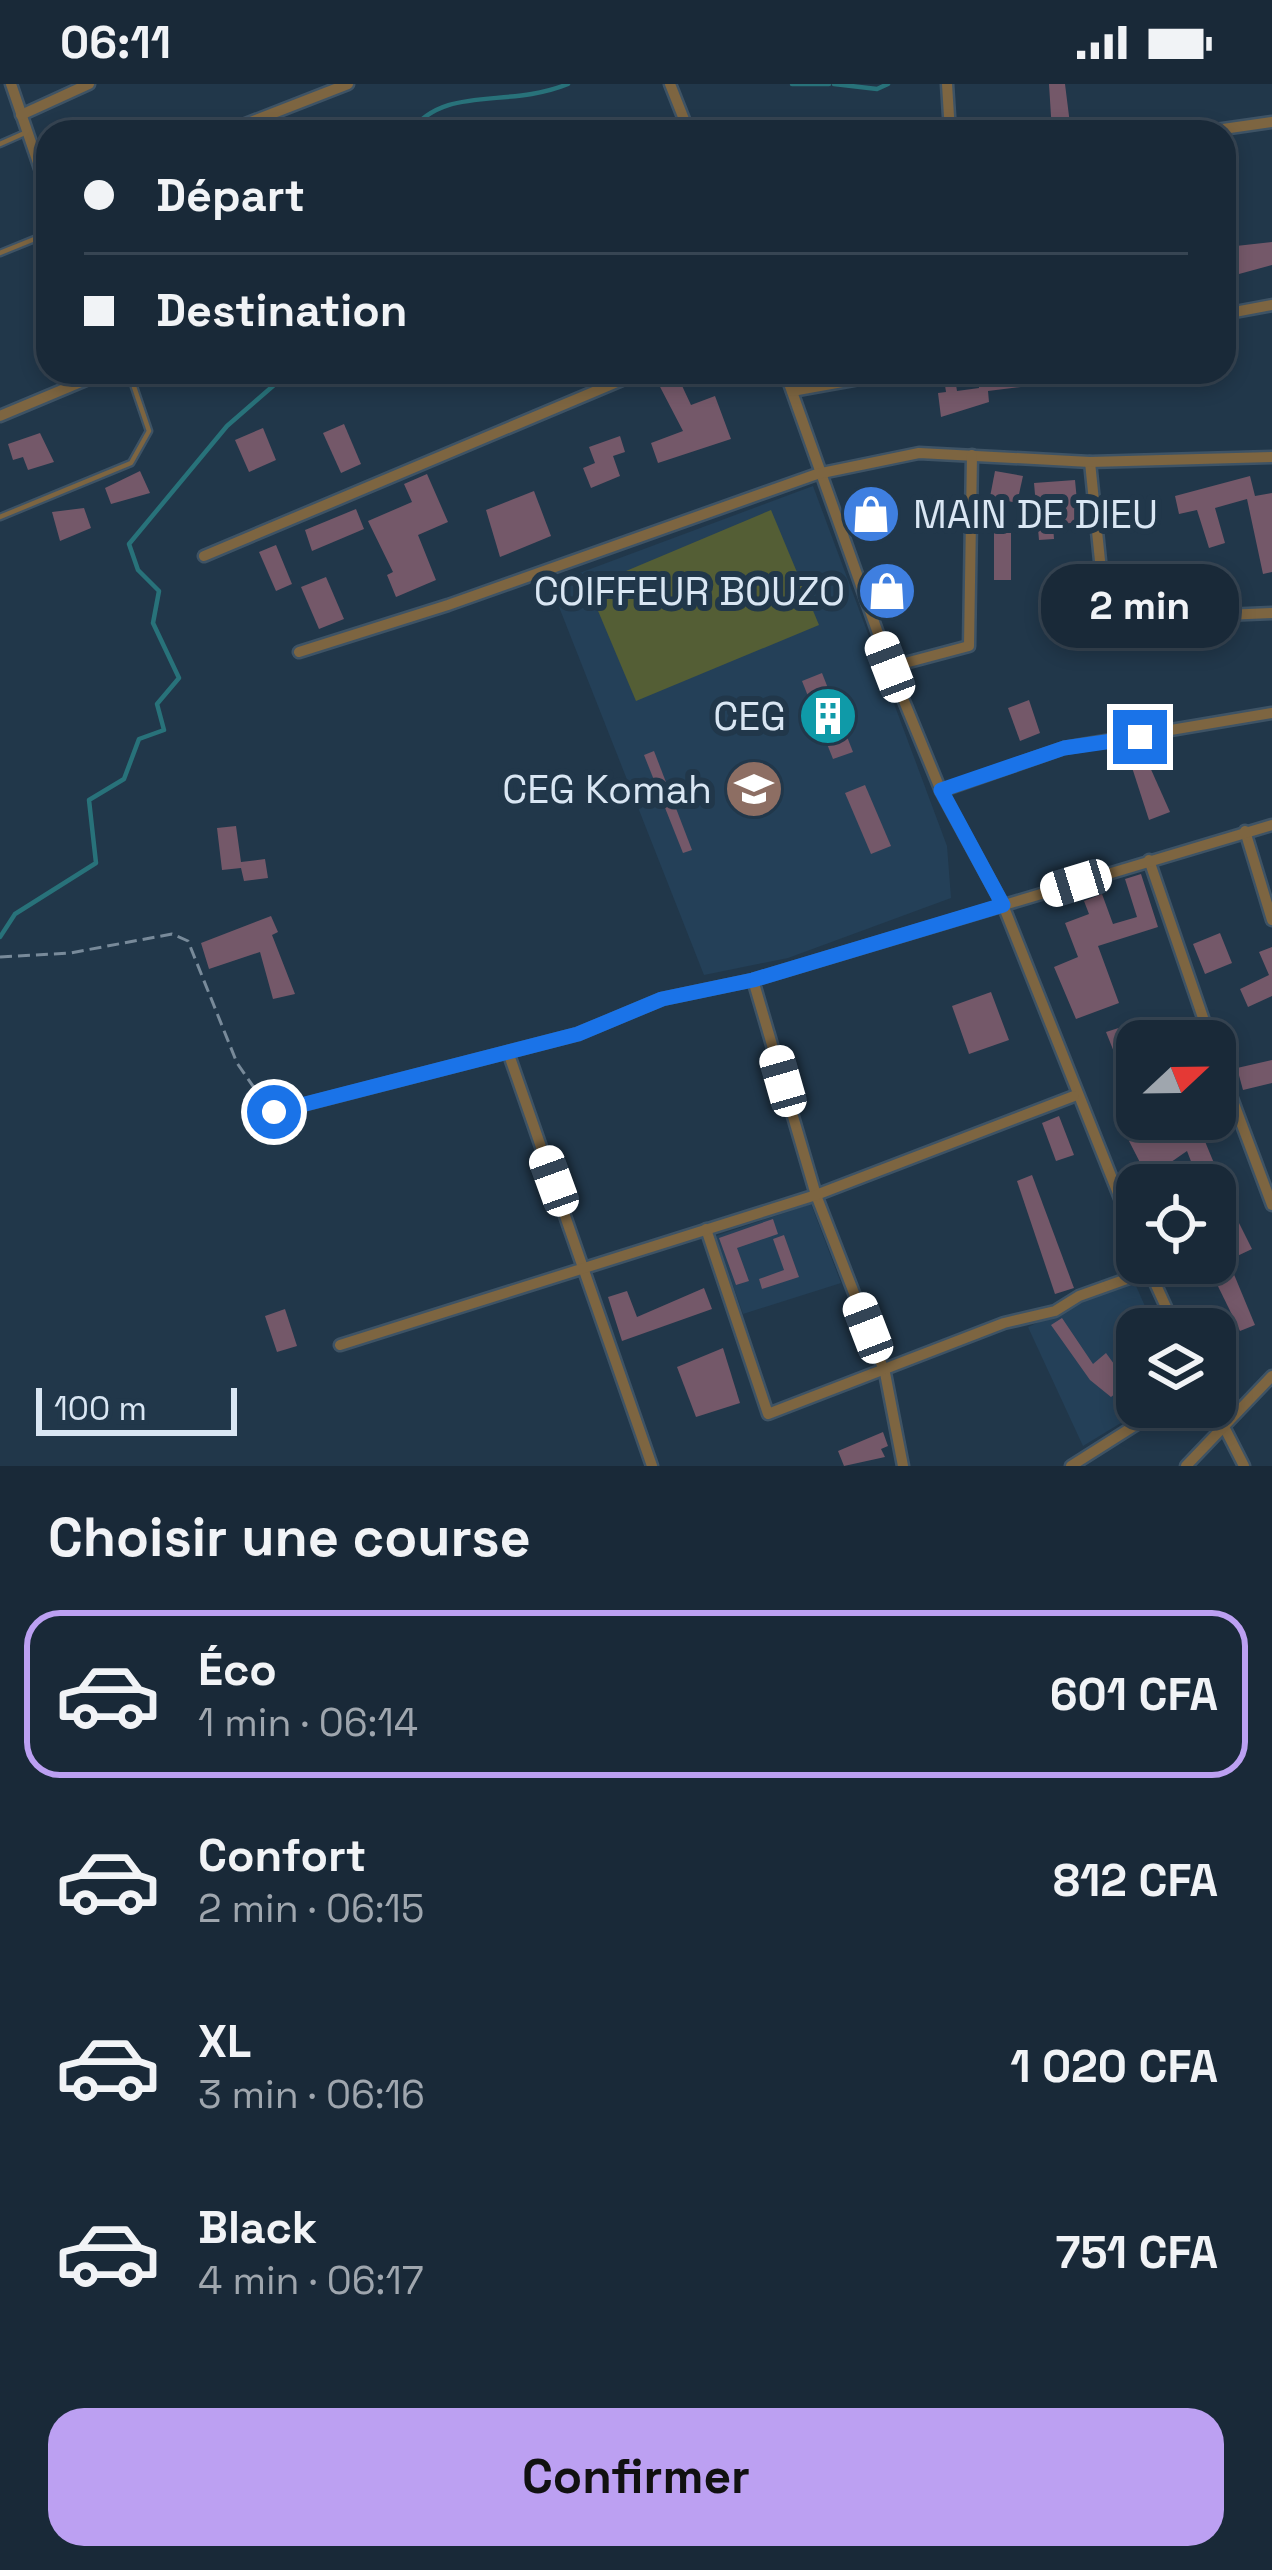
<!DOCTYPE html>
<html lang="fr">
<head>
<meta charset="utf-8">
<style>
  body { margin:0; font-family:"Space Grotesk",sans-serif; background:#263543; color:#f1f3f6; height:100vh; display:flex; flex-direction:column; font-size:45px; white-space:nowrap }
  * { box-sizing:border-box; margin:0 }
  p { font-size:39px; color:#9fa6ae }
  .icon { flex:none; width:66px; height:66px; fill:none; stroke:currentColor; stroke-width:2; stroke-linecap:round; stroke-linejoin:round }
  .map { position:relative; height:1382px; overflow:hidden }
  .sheet { display:flex; flex-direction:column; background:#192938; flex:1 }
  .sheet>* { flex:none }
  .hud { position:absolute; left:36px; top:36px; width:1200px; height:264px; border-radius:36px; box-shadow:0 6px 18px #0003,0 0 0 3px #374553; display:grid; align-content:center; height:264px; padding:0 48px; background:#192938 }
  .needle { width:78px; rotate:68deg }
  .tools { position:absolute; left:1116px; top:936px; display:grid; gap:24px }
  .tools a { display:grid; place-items:center; width:120px; height:120px; border-radius:24px; background:#192938; box-shadow:0 6px 18px #0003,0 0 0 3px #374553; font-size:60px }
  .scale { position:absolute; left:36px; bottom:30px; width:201px; box-sizing:border-box; padding-left:12px; border:6px solid #d9e6f3; border-top:0; font-size:33px; line-height:42px; white-space:nowrap; color:#d9e6f3; -webkit-text-stroke:9px #21374a; paint-order:stroke }
  .end { position:absolute; width:54px; height:54px; margin:-27px; border:15px solid #1a73e8; background:#fff; box-shadow:0 0 0 6px #fff }
  .from { border-radius:50% }
  .bubble { position:absolute; height:84px; border-radius:36px; background:#192938; box-shadow:0 6px 18px #0003,0 0 0 3px #374553; font-size:39px; font-weight:700; line-height:84px; text-align:center }
  .car { position:absolute; width:36px; height:72px; margin:-36px -18px; border-radius:15px; box-shadow:0 0 9px 3px #0007; background:linear-gradient(#fff 24%,#345 0 40%,#fff 0 76%,#345 0 86%,#fff 0) }
  .hud b { display:flex; align-items:center; gap:42px; height:114px; font-size:45px }
  .hud b+b { border-top:3px solid #374553 }
  .hud i { width:30px; height:30px; background:#f1f3f6 }
  ul { padding:0; list-style:none }
  li { display:flex; align-items:center; gap:36px; height:168px; margin:0 24px 18px; padding:0 24px; border:6px solid transparent; border-radius:36px }
  li div { flex:1 }
  li b { display:block; font-size:45px }
  li em { font-style:normal; font-weight:700 }
  li.active { border-color:#bca0f2 }
  li>.icon { width:108px; height:108px; stroke-width:1.5 }
  h2 { padding:0 48px; font-size:54px; line-height:144px }
  .action { display:flex; gap:24px; margin-top:auto; padding:24px 48px }
  .action a { flex:1; height:138px; border-radius:36px; background:#bca0f2; color:#111; font-size:48px; font-weight:700; line-height:138px; text-align:center }
  .status { display:flex; justify-content:space-between; align-items:center; height:84px; padding:0 60px; background:#192938; direction:ltr }
  .status svg { height:33px; fill:currentColor }
  .map>svg:first-child { display:block }
  .built { fill:#244058 }
  .green { fill:#545e35 }
  .lines { fill:none; stroke-linecap:round; stroke-linejoin:round }
  .stream { stroke:#28727a; stroke-width:4.5 }
  .building { fill:#745869 }
  .lane-casing { stroke:#3e5365; stroke-width:9 }
  .street-casing { stroke:#3e5365; stroke-width:15 }
  .path { stroke:#788a9a; stroke-width:3; stroke-dasharray:12 6; stroke-linecap:butt }
  .lane { stroke:#7d6541; stroke-width:4.5 }
  .street { stroke:#7d6541; stroke-width:10 }
  .route { stroke:#1a73e8; stroke-width:15 }
  .labels { text-anchor:middle; stroke-width:12; stroke-linejoin:round; paint-order:stroke }
  .poi-label { font-size:39px; fill:#d9e6f3; stroke:#21374a; text-anchor:end }
</style>
</head>
<body>
<div class="status"><b>06:11</b><svg viewBox="0 0 49 12"><path d="M0 12V9h3v3zM5 12V6h3v6zM10 12V3h3v9zM15 12V0h3v12zM26 1h20v11H26zM47 4h2v5h-2z"/></svg></div>
<div class="map">
<svg width="1272" height="1382" viewBox="0 0 1272 1382">
  <rect width="100%" height="100%" fill="#21374a"/>
  <!-- built -->
  <g class="built">
    <path d="M 813,402 L 947,762 L 951,814 L 788,874 L 704,891 L 550,500 Z"/>
    <path d="M 811,1120 L 841,1199 L 743,1230 L 716,1152 Z"/>
    <path d="M 1133,1195 L 1155,1245 L 1137,1245 L 1137,1323 L 1147,1323 L 1083,1362 L 1028,1243 Z"/>
  </g>
  <!-- green -->
  <path class="green" d="M 771,426 L 819,541 L 636,617 L 588,503 Z"/>
  <g class="lines">
    <!-- stream -->
    <g class="stream">
      <path d="M 792,0 L 829,0"/>
      <path d="M 834,0 L 877,5 L 888,0"/>
      <path d="M 410,48 C 446,0 507,25 568,0"/>
      <path d="M 0,853 L 15,830 L 96,779 L 89,716 L 124,695 L 139,655 L 164,646 L 157,620 L 179,594 L 153,539 L 159,507 L 138,486 L 129,460 L 227,342 L 289,288"/>
    </g>
  </g>
  <!-- building -->
  <g class="building">
    <path d="M 1049,0 L 1065,0 L 1071,48 L 1052,48 Z"/>
    <path d="M 1272,158 L 1272,181 L 1239,190 L 1236,162 Z"/>
    <path d="M 943,288 L 954,288 L 957,307 L 979,304 L 978,296 L 1008,288 L 1019,288 L 1021,303 L 988,307 L 989,318 L 941,333 L 938,309 L 946,308 Z"/>
    <path d="M 677,291 L 691,321 L 715,312 L 731,355 L 658,379 L 651,359 L 683,347 L 658,299 Z"/>
    <path d="M 344,340 L 361,380 L 341,389 L 323,349 Z"/>
    <path d="M 263,344 L 276,376 L 249,388 L 235,356 Z"/>
    <path d="M 40,349 L 54,378 L 28,386 L 23,373 L 13,376 L 8,360 Z"/>
    <path d="M 620,352 L 625,368 L 613,372 L 620,392 L 591,404 L 583,384 L 595,379 L 589,363 Z"/>
    <path d="M 140,387 L 150,409 L 111,420 L 105,404 Z"/>
    <path d="M 995,387 L 1023,392 L 1017,419 L 990,413 Z"/>
    <path d="M 427,390 L 448,438 L 418,451 L 436,496 L 396,513 L 387,491 L 393,488 L 368,437 L 412,418 L 404,400 Z"/>
    <path d="M 1250,392 L 1255,412 L 1272,409 L 1272,488 L 1263,490 L 1247,415 L 1215,424 L 1225,459 L 1209,464 L 1197,426 L 1179,430 L 1175,412 Z"/>
    <path d="M 1075,396 L 1079,438 L 1053,441 L 1054,455 L 1039,456 L 1034,399 Z"/>
    <path d="M 534,407 L 551,452 L 500,473 L 486,426 Z"/>
    <path d="M 84,424 L 91,444 L 60,457 L 52,428 Z"/>
    <path d="M 356,425 L 364,445 L 312,467 L 305,446 Z"/>
    <rect x="994" y="449" width="17" height="47"/>
    <path d="M 276,461 L 292,500 L 276,507 L 259,468 Z"/>
    <path d="M 326,493 L 344,535 L 319,545 L 301,503 Z"/>
    <path d="M 822,589 L 853,668 L 833,675 L 802,597 Z"/>
    <path d="M 1029,616 L 1040,649 L 1020,657 L 1008,624 Z"/>
    <path d="M 1141,663 L 1170,728 L 1149,736 L 1127,668 Z"/>
    <path d="M 654,667 L 692,766 L 683,769 L 644,671 Z"/>
    <path d="M 865,701 L 891,762 L 871,770 L 845,709 Z"/>
    <path d="M 236,742 L 241,778 L 265,775 L 268,794 L 244,797 L 241,784 L 222,786 L 217,744 Z"/>
    <path d="M 1141,790 L 1158,843 L 1098,862 L 1119,919 L 1076,935 L 1054,883 L 1078,873 L 1065,839 L 1089,830 L 1084,817 L 1102,810 L 1113,840 L 1137,833 L 1125,795 Z"/>
    <path d="M 271,832 L 278,848 L 272,851 L 295,910 L 273,915 L 260,868 L 209,885 L 201,859 Z"/>
    <path d="M 1220,849 L 1232,879 L 1205,890 L 1193,860 Z"/>
    <path d="M 1272,863 L 1272,912 L 1248,923 L 1240,905 L 1269,891 L 1259,868 Z"/>
    <path d="M 991,908 L 1009,956 L 969,970 L 952,922 Z"/>
    <path d="M 1128,941 L 1137,969 L 1136,1023 L 1106,948 Z"/>
    <path d="M 1272,976 L 1272,999 L 1243,1006 L 1237,984 Z"/>
    <path d="M 1059,1032 L 1074,1071 L 1056,1077 L 1042,1039 Z"/>
    <path d="M 1161,1035 L 1173,1053 L 1199,1043 L 1216,1084 L 1212,1085 L 1252,1165 L 1233,1174 L 1215,1132 L 1215,1101 L 1181,1101 L 1197,1093 L 1187,1067 L 1148,1094 L 1129,1057 Z"/>
    <path d="M 1032,1091 L 1074,1204 L 1055,1210 L 1017,1097 Z"/>
    <path d="M 773,1135 L 778,1150 L 737,1164 L 749,1197 L 736,1201 L 719,1154 Z"/>
    <path d="M 784,1151 L 799,1193 L 762,1205 L 759,1195 L 784,1186 L 773,1155 Z"/>
    <path d="M 1228,1176 L 1255,1241 L 1240,1247 L 1209,1184 Z"/>
    <path d="M 704,1204 L 712,1225 L 622,1257 L 608,1213 L 627,1207 L 637,1233 Z"/>
    <path d="M 285,1225 L 297,1262 L 277,1268 L 265,1232 Z"/>
    <path d="M 1062,1234 L 1093,1280 L 1106,1269 L 1122,1291 L 1129,1286 L 1135,1294 L 1111,1313 L 1090,1296 L 1051,1241 Z"/>
    <path d="M 723,1264 L 740,1319 L 696,1333 L 677,1283 Z"/>
    <path d="M 883,1348 L 888,1362 L 881,1365 L 885,1373 L 844,1382 L 838,1367 Z"/>
  </g>
  <g class="lines">
    <!-- lane casing -->
    <g class="lane-casing">
      <g id="lane">
        <path d="M 0,60 L 27,48"/>
        <path d="M 0,169 L 37,154 L 48,139"/>
        <path d="M 0,433 L 131,379 L 149,347 L 129,288"/>
      </g>
    </g>
    <!-- street casing -->
    <g class="street-casing">
      <g id="street">
        <path d="M 11,0 L 48,108"/>
        <path d="M 670,0 L 689,48"/>
        <path d="M 947,0 L 950,48"/>
        <path d="M 21,31 L 89,0"/>
        <path d="M 225,48 L 348,0"/>
        <path d="M 1202,48 L 1272,38"/>
        <path d="M 1224,230 L 1272,221"/>
        <path d="M 785,288 L 890,583 L 941,707 L 1003,821 L 1137,1157"/>
        <path d="M 792,307 L 898,288"/>
        <path d="M 0,332 L 105,288"/>
        <path d="M 1090,378 L 1106,536 L 1272,529"/>
        <path d="M 204,472 L 641,288"/>
        <path d="M 299,568 L 448,521 L 817,390 L 919,369 L 1090,378 L 1272,373"/>
        <path d="M 890,583 L 969,562 L 972,371"/>
        <path d="M 941,707 L 1064,664 L 1272,629"/>
        <path d="M 1245,747 L 1272,836"/>
        <path d="M 1149,776 L 1211,957"/>
        <path d="M 753,896 L 816,1111 L 885,1289 L 903,1382"/>
        <path d="M 508,968 L 652,1382"/>
        <path d="M 1215,969 L 1272,1121"/>
        <path d="M 275,1028 L 578,950 L 662,915 L 753,896 L 1272,741"/>
        <path d="M 706,1145 L 768,1330 L 1004,1239 L 1055,1227 L 1079,1212 L 1149,1187"/>
        <path d="M 1146,1179 L 1176,1245"/>
        <path d="M 340,1261 L 816,1111 L 1074,1012"/>
        <path d="M 1214,1323 L 1244,1382"/>
        <path d="M 1071,1382 L 1164,1323"/>
        <path d="M 1186,1382 L 1272,1292"/>
      </g>
    </g>
    <!-- path -->
    <path class="path" d="M 0,873 L 70,869 L 172,850 L 188,857 L 237,979 L 264,1018"/>
    <!-- lane -->
    <use href="#lane" class="lane"/>
    <!-- street -->
    <use href="#street" class="street"/>
  </g>
  <g class="lines">
    <!-- route -->
    <path class="route" d="M 274,1028 L 578,950 L 662,915 L 753,896 L 1003,821 L 941,706 L 1064,664 L 1140,653"/>
  </g>
  <!-- icons -->
  <defs>
    <g id="shop-disc" transform="scale(3)"><circle r="9.5" fill="#3f7fe0" stroke="#21374a"/><path d="M-5-2.5h2.3a2.7 3.5 0 0 1 5.4 0H5L5.5 6h-11ZM-1.5-2.5h3a1.5 2.3 0 0 0-3 0Z" fill="#fff"/></g>
    <g id="building-disc" transform="scale(3)"><circle r="9.5" fill="#0f9aa8" stroke="#21374a"/><path d="M-4-6H4V6H1V3H-1V6H-4ZM-2.5-4.3h1.7v1.8h-1.7ZM.8-4.3h1.7v1.8H.8ZM-2.5-1h1.7V.8h-1.7ZM.8-1h1.7V.8H.8Z" fill="#fff"/></g>
    <g id="school-disc" transform="scale(3)"><circle r="9.5" fill="#8d6e63" stroke="#21374a"/><path d="M0-5L7-2L0 1L-7-2ZM-4 1L0 2.5L4 1V4Q0 6-4 4Z" fill="#fff"/></g>
  </defs>
  <g fill-rule="evenodd">
    <use href="#shop-disc" x="871" y="430"/>
    <use href="#shop-disc" x="887" y="507"/>
    <use href="#building-disc" x="828" y="632"/>
    <use href="#school-disc" x="754" y="705"/>
  </g>
  <g class="labels">
    <!-- poi labels -->
    <g class="poi-label">
      <text x="913" y="444" text-anchor="start">MAIN DE DIEU</text>
      <text x="845" y="521">COIFFEUR BOUZO</text>
      <text x="786" y="646">CEG</text>
      <text x="712" y="719">CEG Komah</text>
    </g>
  </g>
</svg>
<div class="tools">
<a><svg class="needle" viewBox="-14 -14 28 28"><path d="M0-13l5 13h-10z" fill="#e53935"/><path d="M0 13l5-13h-10z" fill="#9fa6ae"/></svg></a>
<a><svg class="icon" aria-label="locate" viewBox="0 0 24 24"><circle cx="12" cy="12" r="6"/><path d="M12 2v4M12 18v4M2 12h4M18 12h4"/></svg></a>
<a><svg class="icon" aria-label="layers" viewBox="0 0 24 24"><path d="M12 4l9 5-9 5-9-5zM3 14l9 5 9-5"/></svg></a>
</div>
<div class="scale">100 m</div>
<i class="end from" style="left:274px;top:1028px"></i>
<i class="end" style="left:1140px;top:653px"></i>
<div class="bubble" style="left:1041px;top:480px;width:198px">2 min</div>
<i class="car" style="left:890px;top:583px;rotate:339deg"></i>
<i class="car" style="left:1076px;top:799px;rotate:253deg"></i>
<i class="car" style="left:783px;top:997px;rotate:344deg"></i>
<i class="car" style="left:554px;top:1097px;rotate:340deg"></i>
<i class="car" style="left:868px;top:1244px;rotate:339deg"></i>
<div class="hud">
<b><i class="from"></i>Départ</b>
<b><i></i>Destination</b>
</div>
</div>
<section class="sheet">
<h2>Choisir une course</h2>
<ul>
<li class="active"><svg class="icon" aria-label="car" viewBox="0 0 24 24"><path d="M5 17H2v-5l4-1 3-4h7l3 4 3 1v5h-3M9 17h6M6 11h13"/><circle cx="7" cy="17" r="2"/><circle cx="17" cy="17" r="2"/></svg><div><b>Éco</b><p>1 min · 06:14</p></div><em>601 CFA</em></li>
<li><svg class="icon" aria-label="car" viewBox="0 0 24 24"><path d="M5 17H2v-5l4-1 3-4h7l3 4 3 1v5h-3M9 17h6M6 11h13"/><circle cx="7" cy="17" r="2"/><circle cx="17" cy="17" r="2"/></svg><div><b>Confort</b><p>2 min · 06:15</p></div><em>812 CFA</em></li>
<li><svg class="icon" aria-label="car" viewBox="0 0 24 24"><path d="M5 17H2v-5l4-1 3-4h7l3 4 3 1v5h-3M9 17h6M6 11h13"/><circle cx="7" cy="17" r="2"/><circle cx="17" cy="17" r="2"/></svg><div><b>XL</b><p>3 min · 06:16</p></div><em>1 020 CFA</em></li>
<li><svg class="icon" aria-label="car" viewBox="0 0 24 24"><path d="M5 17H2v-5l4-1 3-4h7l3 4 3 1v5h-3M9 17h6M6 11h13"/><circle cx="7" cy="17" r="2"/><circle cx="17" cy="17" r="2"/></svg><div><b>Black</b><p>4 min · 06:17</p></div><em>751 CFA</em></li>
</ul>
<div class="action"><a>Confirmer</a></div>
</section>
</body>
</html>
